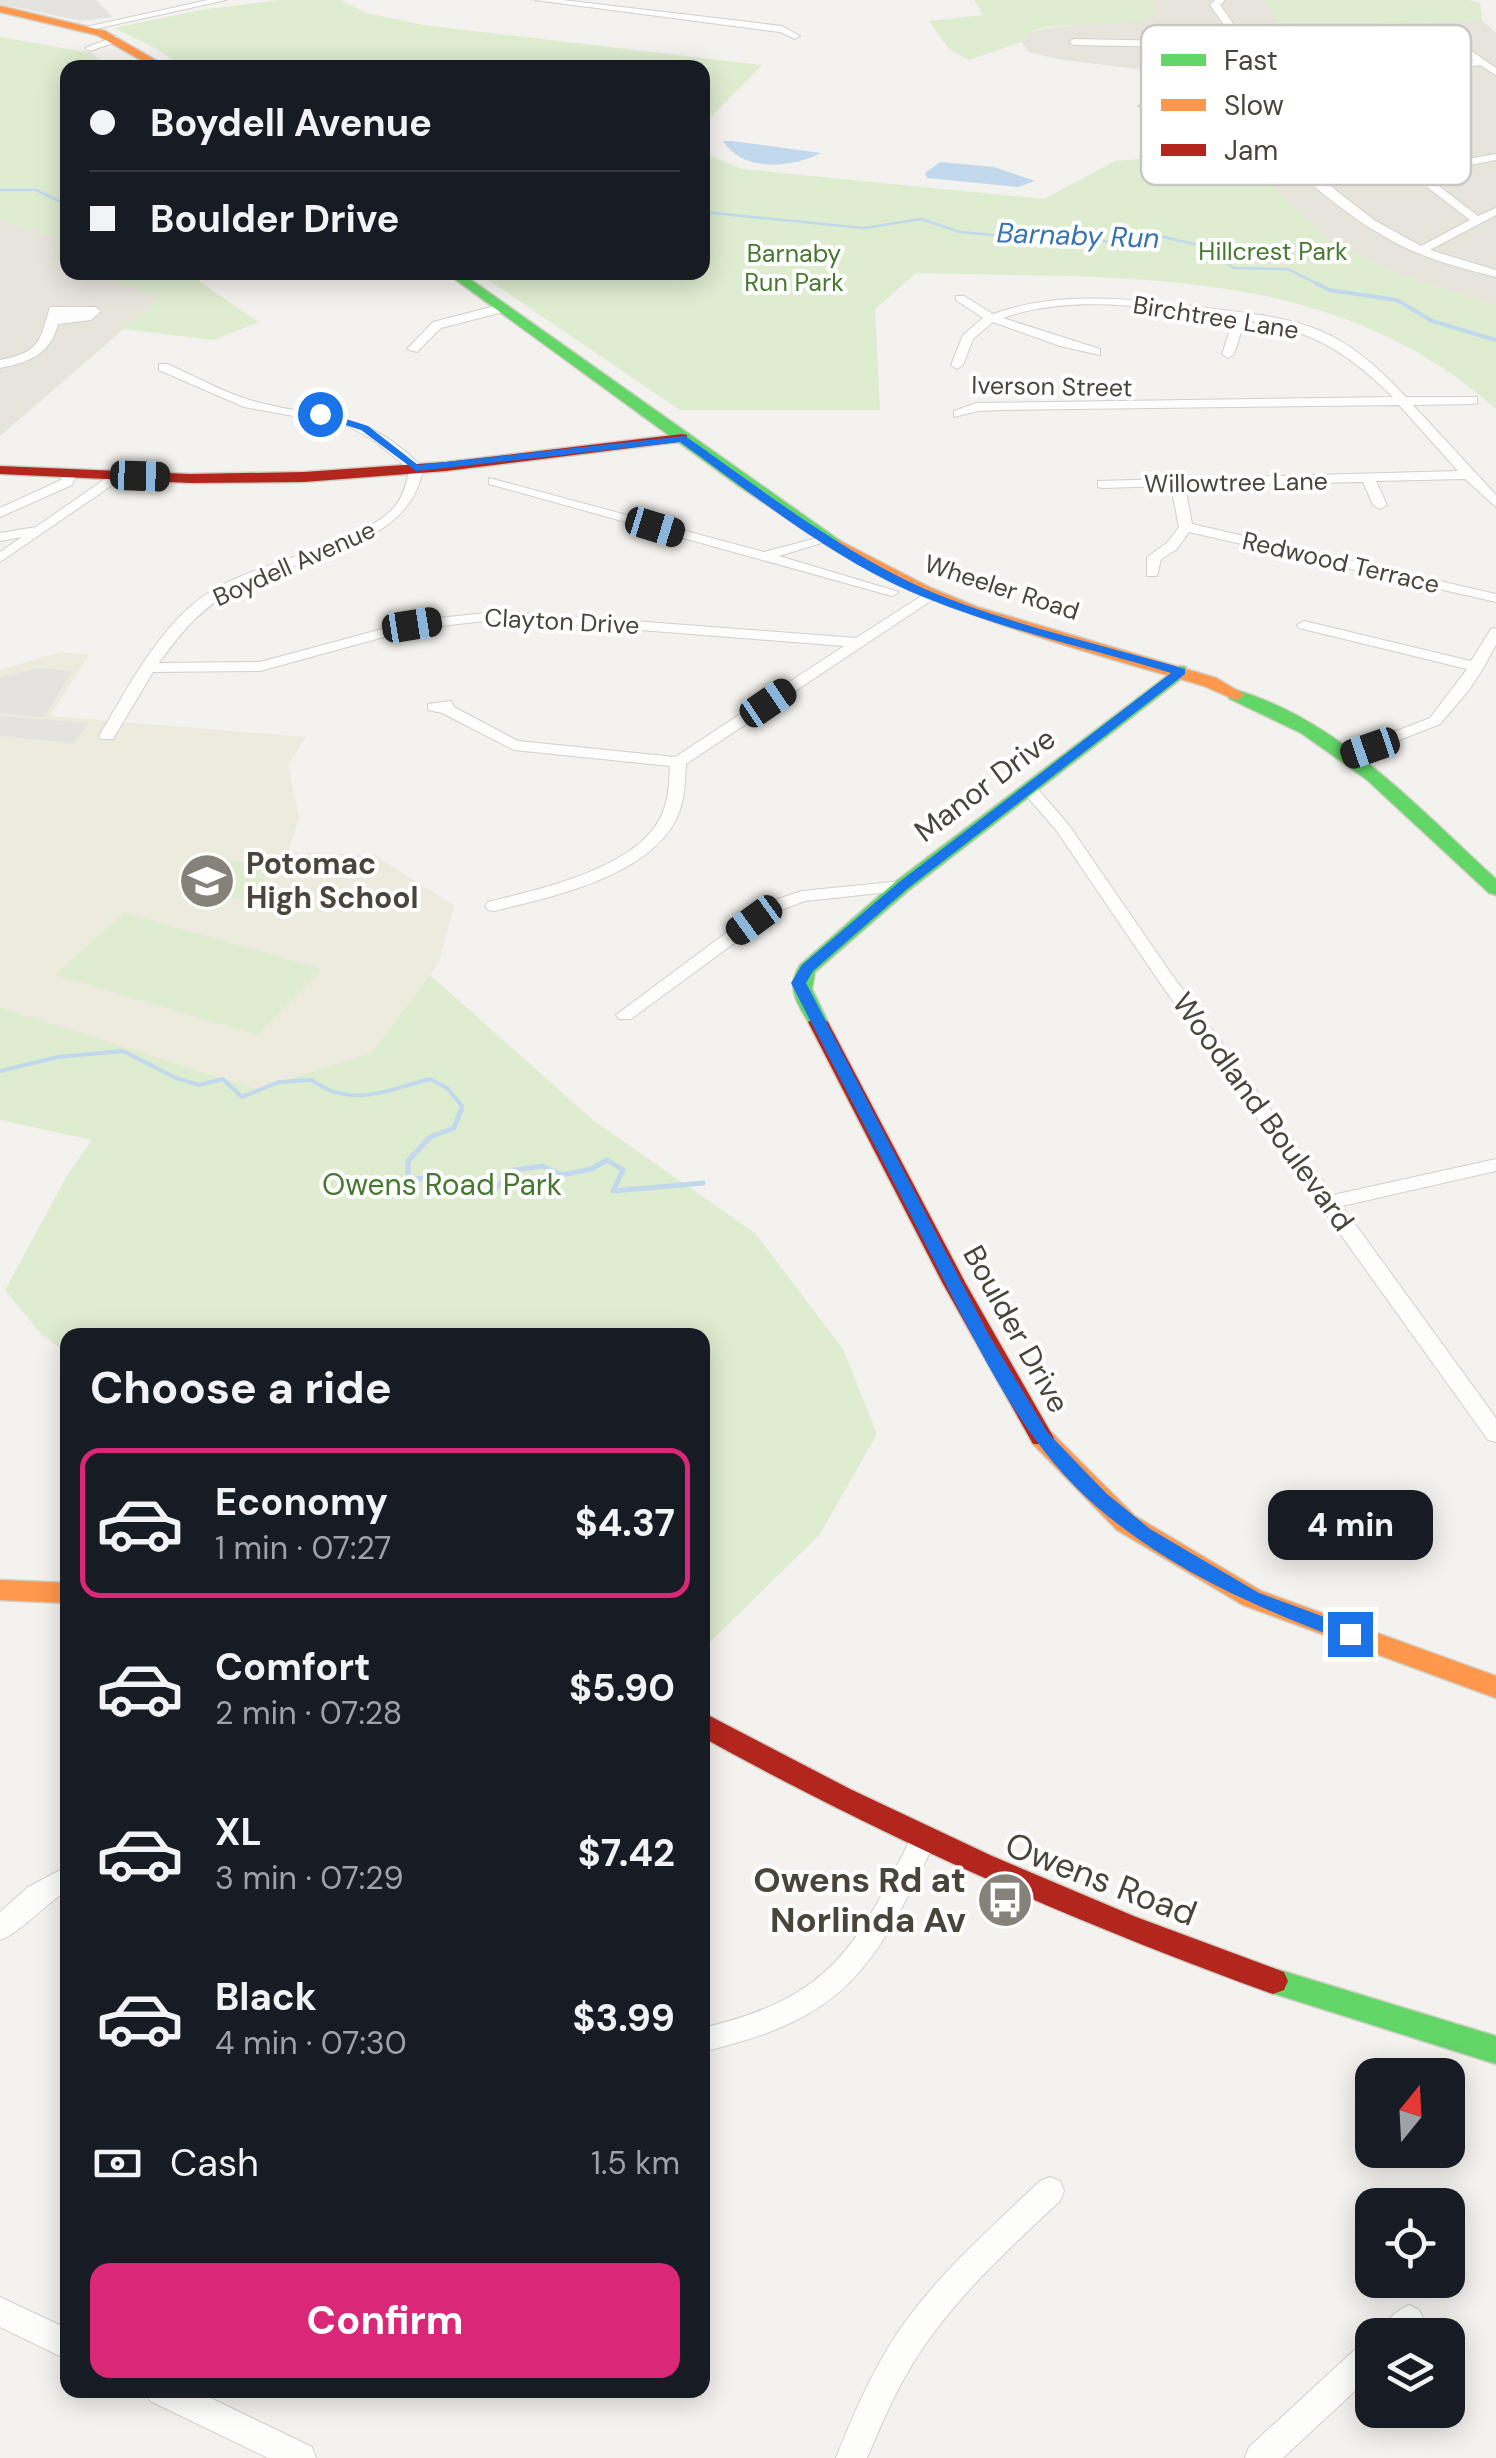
<!DOCTYPE html>
<html lang="en">
<head>
<meta charset="utf-8">
<style>
  body { margin:0; font-family:"DM Sans",sans-serif; background:#20242c; color:#f1f3f6; height:100vh; display:flex; flex-direction:column; font-size:38px; white-space:nowrap }
  * { box-sizing:border-box; margin:0 }
  p { font-size:32px; color:#9ea1a6 }
  .icon { flex:none; width:55px; height:55px; fill:none; stroke:currentColor; stroke-width:2; stroke-linecap:round; stroke-linejoin:round }
  .map { position:relative; flex:1; overflow:hidden }
  .details { position:absolute; left:60px; top:1328px; width:650px; height:1070px; display:flex; flex-direction:column; background:#171b24; border-radius:20px; box-shadow:0 5px 25px #0003 }
  .details>* { flex:none }
  .banner { position:absolute; left:60px; top:60px; width:650px; height:220px; border-radius:20px; box-shadow:0 5px 25px #0003; display:grid; align-content:center; height:220px; padding:0 30px; background:#171b24 }
  .needle { width:65px; rotate:18deg }
  .controls { position:absolute; left:1355px; top:2058px; display:grid; gap:20px }
  .controls a { display:grid; place-items:center; width:110px; height:110px; border-radius:20px; background:#171b24; box-shadow:0 5px 25px #0003; font-size:50px }
  .end { position:absolute; width:45px; height:45px; margin:-22px; border:12px solid #1a73e8; background:#fff; box-shadow:0 0 0 5px #fff }
  .from { border-radius:50% }
  .bubble { position:absolute; height:70px; border-radius:20px; background:#171b24; box-shadow:0 5px 25px #0003; font-size:32px; font-weight:700; line-height:70px; text-align:center }
  .car { position:absolute; width:30px; height:60px; margin:-30px -15px; border-radius:12px; box-shadow:0 0 8px 2px #0007; background:linear-gradient(#222 24%,#8ab4d8 0 40%,#222 0 76%,#8ab4d8 0 86%,#222 0) }
  .banner b { display:flex; align-items:center; gap:35px; height:95px; font-size:38px }
  .banner b+b { border-top:2px solid #363941 }
  .banner i { width:25px; height:25px; background:#f1f3f6 }
  ul { padding:0; list-style:none }
  li { display:flex; align-items:center; gap:30px; height:150px; margin:0 20px 15px; padding:0 10px; border:5px solid transparent; border-radius:20px }
  li div { flex:1 }
  li b { display:block; font-size:38px }
  li em { font-style:normal; font-weight:700 }
  li.selected { border-color:#db2777 }
  li>.icon { width:90px; height:90px; stroke-width:1.5 }
  h2 { padding:0 30px; font-size:45px; line-height:120px }
  .pay { display:flex; align-items:center; gap:25px; height:110px; padding:0 30px; font-size:38px }
  .pay p { margin-inline-start:auto }
  .action { display:flex; gap:20px; margin-top:auto; padding:20px 30px }
  .action a { flex:1; height:115px; border-radius:20px; background:#db2777; color:#fff; font-size:40px; font-weight:700; line-height:115px; text-align:center }
  .map>svg:first-child { display:block }
  .residential { fill:#e7e4dc }
  .education { fill:#edeade }
  .green { fill:#deecd0 }
  .parking { fill:#e5e3df }
  .water { fill:#c2d8ed }
  .lines { fill:none; stroke-linecap:round; stroke-linejoin:round }
  .stream-far2 { stroke:#c2d8ed; stroke-width:2.5 }
  .stream-far1 { stroke:#c2d8ed; stroke-width:4 }
  .stream { stroke:#c2d8ed; stroke-width:5 }
  .street-casing { stroke:#d1d0cc; stroke-width:2 }
  .fast-casing { stroke:#d2cfc5; stroke-width:3 }
  .slow-casing { stroke:#d2cfc5; stroke-width:3 }
  .jam-casing { stroke:#d2cfc5; stroke-width:3 }
  .street { fill:#fdfdfc; fill-rule:evenodd }
  .fast { fill:#63d668; fill-rule:evenodd }
  .slow { fill:#ff974d; fill-rule:evenodd }
  .jam { fill:#b3261e; fill-rule:evenodd }
  .route { fill:#1a73e8 }
  .labels { text-anchor:middle; stroke-width:8; stroke-linejoin:round; paint-order:stroke }
  .far-park-label { font-size:25px; fill:#45792f; stroke:#fff }
  .far-street-label { font-size:25px; fill:#49453a; stroke:#fff }
  .far-water-label { font-size:28px; font-style:italic; fill:#3773b1; stroke:#fff }
  .street-label { font-size:30px; fill:#49453a; stroke:#fff }
  .poi-label { font-size:30px; font-weight:bold; fill:#49453a; stroke:#fff; text-anchor:start }
  .park-label { font-size:30px; fill:#45792f; stroke:#fff }
  .near-street-label { font-size:35px; fill:#49453a; stroke:#fff }
  .near-poi-label { font-size:35px; font-weight:bold; fill:#49453a; stroke:#fff; text-anchor:end }
  .key { fill:#fff; stroke:#c8c7c4; stroke-width:2.5 }
  .key-label { font-size:28px; fill:#49453a }
</style>
</head>
<body>
<div class="map">
<svg width="1496" height="2458" viewBox="0 0 1496 2458">
  <rect width="100%" height="100%" fill="#f3f2ee"/>
  <!-- residential -->
  <g class="residential">
    <path d="M 1154,0 L 1264,0 L 1279,24 L 1300,27 L 1482,20 L 1496,33 L 1496,306 L 1397,274 L 1330,241 L 1157,87 L 1158,72 L 1057,59 L 1028,52 L 1022,42 L 1031,31 L 1090,23 Z"/>
    <path d="M 0,219 L 56,238 L 56,263 L 67,266 L 68,272 L 87,273 L 162,296 L 0,436 Z"/>
  </g>
  <!-- education -->
  <path class="education" d="M 61,652 L 89,655 L 50,716 L 306,737 L 288,765 L 299,818 L 288,852 L 375,855 L 454,906 L 439,962 L 372,1053 L 256,1089 L 0,1007 L 0,670 Z"/>
  <!-- green -->
  <g class="green">
    <path d="M 279,0 L 341,0 L 366,13 L 423,25 L 762,65 L 703,125 L 702,68 L 182,67 L 159,50 L 114,28 L 201,10 Z"/>
    <path d="M 974,0 L 1154,0 L 1155,14 L 1141,21 L 1047,27 L 1031,31 L 1022,42 L 969,60 L 949,49 L 929,21 L 983,15 Z"/>
    <path d="M 1264,0 L 1469,0 L 1480,3 L 1482,20 L 1300,27 L 1279,24 Z"/>
    <path d="M 0,37 L 91,53 L 107,67 L 68,68 L 67,266 L 56,263 L 55,238 L 0,219 Z"/>
    <path d="M 1228,152 L 1274,188 L 1330,241 L 1397,274 L 1496,306 L 1496,409 C 1330,262 1124,279 916,273 L 875,309 L 880,410 L 680,410 L 478,273 L 702,272 L 703,153 L 743,169 L 1044,199 L 1115,161 Z"/>
    <path d="M 87,273 L 200,273 L 200,282 L 259,322 L 213,340 L 123,329 L 161,296 Z"/>
    <path d="M 199,858 L 272,864 L 253,900 L 179,893 Z"/>
    <path d="M 124,913 L 322,969 L 258,1035 L 55,975 Z"/>
    <path d="M 430,975 L 594,1121 L 755,1233 L 843,1349 L 877,1434 L 820,1534 L 703,1649 L 702,1335 L 68,1335 L 67,1353 L 41,1334 L 5,1290 L 68,1174 L 92,1140 L 0,1120 L 0,1007 L 256,1089 L 372,1053 Z"/>
  </g>
  <!-- parking -->
  <g class="parking">
    <path d="M 0,0 L 96,0 L 113,17 L 81,21 L 0,4 Z"/>
    <path d="M 37,668 L 72,671 L 44,717 L 0,713 L 0,678 Z"/>
    <path d="M 0,716 L 88,723 L 74,743 L 0,736 Z"/>
  </g>
  <!-- water -->
  <g class="water">
    <path d="M 723,141 L 732,141 L 821,153 C 791,168 744,173 723,141 Z"/>
    <path d="M 940,162 L 994,167 L 1035,181 L 1018,187 L 927,178 L 925,173 Z"/>
  </g>
  <g class="lines">
    <!-- stream-far2 -->
    <g class="stream-far2">
      <path d="M 0,190 L 36,190 L 68,205"/>
      <path d="M 702,212 L 864,228 L 921,219 L 960,232 L 994,235 L 1061,232 L 1113,243 L 1164,237 L 1198,245 L 1234,268 L 1288,269 L 1321,286"/>
    </g>
    <!-- stream-far1 -->
    <g class="stream-far1">
      <path d="M 1316,283 L 1329,290 L 1397,300 L 1432,321 L 1496,340"/>
      <path d="M 0,1071 L 58,1057 L 123,1051 L 176,1078 L 199,1085 L 223,1079 L 242,1097 L 279,1082 L 312,1080 C 350,1109 388,1090 430,1079 L 447,1088 L 462,1106 L 460,1113"/>
    </g>
    <!-- stream -->
    <path class="stream" d="M 461,1110 L 454,1128 L 430,1137 L 408,1161 L 408,1179 L 432,1178 L 456,1189 L 493,1191 L 514,1170 L 542,1166 L 562,1175 L 591,1169 L 607,1160 L 623,1170 L 613,1191 L 703,1183"/>
    <!-- street casing -->
    <g class="street-casing">
      <g id="street">
        <path d="M 208,0 L 226,0 L 86,31 L 81,28 Z"/>
        <path d="M 535,0 L 563,0 L 782,26 L 800,36 L 795,39 L 780,32 Z"/>
        <path d="M 1215,0 L 1225,0 L 1220,5 L 1244,39 L 1242,42 L 1346,44 L 1351,47 L 1317,99 L 1308,97 L 1339,50 L 1240,48 L 1223,87 L 1225,95 L 1308,169 C 1396,158 1387,133 1432,68 L 1473,60 L 1428,29 L 1428,25 L 1434,25 L 1496,68 L 1496,75 L 1480,65 L 1438,72 L 1404,130 L 1384,154 L 1416,168 L 1496,154 L 1496,160 L 1423,174 L 1478,216 L 1496,208 L 1496,215 L 1430,250 L 1496,270 L 1496,277 C 1464,269 1430,260 1400,245 C 1331,210 1275,150 1218,99 L 1143,109 L 1138,106 L 1215,94 L 1213,87 L 1230,48 L 1074,45 L 1069,42 L 1074,39 L 1233,42 L 1234,39 L 1210,5 ZM 1377,159 L 1401,167 L 1470,220 L 1421,246 L 1374,220 L 1315,174 L 1343,170 Z"/>
        <path d="M 116,36 L 119,41 L 90,51 L 85,48 Z"/>
        <path d="M 331,272 L 343,272 L 344,277 L 334,279 Z"/>
        <path d="M 956,296 L 964,296 L 993,314 C 1062,289 1136,300 1207,308 C 1246,313 1285,316 1321,331 C 1354,345 1382,371 1406,397 L 1477,397 L 1477,403 L 1473,404 L 1413,405 L 1496,495 L 1496,507 L 1465,479 L 1376,481 L 1387,505 L 1380,509 L 1373,505 L 1363,482 L 1185,486 L 1192,524 L 1496,594 L 1496,602 L 1189,532 L 1177,549 L 1161,559 L 1157,576 L 1147,576 L 1147,557 L 1167,543 L 1179,527 L 1171,486 L 1103,488 L 1098,487 L 1098,481 L 1458,471 L 1399,405 L 1002,410 L 978,411 L 954,417 L 954,411 L 976,403 L 1393,397 C 1346,351 1310,329 1245,320 L 1234,354 L 1228,358 L 1222,354 L 1234,318 C 1159,309 1075,292 1003,318 L 1100,349 L 1100,355 L 1060,346 L 993,322 L 973,339 L 963,365 L 957,369 L 951,365 L 963,335 L 983,318 L 956,300 Z"/>
        <path d="M 499,305 L 503,306 L 503,312 L 441,328 L 417,352 L 407,349 L 433,322 Z"/>
        <path d="M 50,307 L 95,307 L 101,311 L 91,320 L 58,324 C 50,355 29,362 0,368 L 0,360 C 40,352 39,343 50,307 Z"/>
        <path d="M 159,364 L 167,364 C 195,376 224,393 253,401 C 326,421 364,407 423,468 C 411,549 298,556 237,588 C 203,606 180,633 159,663 L 260,662 L 412,621 L 503,611 L 856,638 L 926,593 L 938,596 L 686,764 C 685,779 685,796 680,810 C 658,875 552,897 494,911 L 488,910 L 485,906 L 488,902 C 540,889 641,868 663,812 C 669,798 669,781 670,766 L 514,750 L 442,713 L 428,710 L 428,704 L 451,701 L 454,707 L 518,741 L 675,757 L 844,646 L 503,619 L 413,629 L 260,671 L 153,672 L 113,739 L 101,739 L 99,736 C 126,691 152,640 192,605 C 244,559 360,550 396,505 C 404,494 407,482 409,469 L 373,440 L 348,426 L 244,407 L 159,370 Z"/>
        <path d="M 70,469 L 77,473 L 72,485 L 0,517 L 0,508 L 61,480 L 65,470 Z"/>
        <path d="M 115,472 L 127,475 L 0,562 L 0,552 L 22,537 L 0,541 L 0,533 L 36,527 Z"/>
        <path d="M 489,478 L 764,552 L 828,535 L 828,541 L 779,556 L 899,592 L 892,596 L 489,484 Z"/>
        <path d="M 1304,621 L 1471,661 L 1491,629 L 1496,628 L 1496,645 L 1484,667 L 1469,690 L 1440,724 L 1348,760 L 1342,758 L 1342,752 L 1430,718 L 1467,669 L 1299,628 L 1297,625 Z"/>
        <path d="M 1030,785 L 1036,787 L 1068,824 L 1170,972 L 1333,1195 L 1496,1159 L 1496,1171 L 1342,1206 L 1496,1418 L 1496,1442 L 1488,1440 L 1158,980 L 1056,830 L 1024,793 L 1022,790 Z"/>
        <path d="M 902,881 L 910,886 L 908,890 L 805,901 L 778,911 L 631,1019 L 619,1019 L 616,1015 L 766,903 L 802,891 Z"/>
        <path d="M 921,1833 L 930,1836 L 934,1844 C 872,1971 847,2018 702,2052 L 702,2028 C 831,1998 856,1948 912,1836 Z"/>
        <path d="M 68,1866 L 68,1890 C 45,1904 20,1933 0,1940 L 0,1912 L 28,1887 Z"/>
        <path d="M 1050,2177 L 1060,2181 L 1064,2191 L 1060,2201 C 1015,2243 969,2285 932,2335 C 904,2372 885,2415 867,2458 L 836,2458 C 856,2408 878,2357 911,2314 C 948,2265 995,2224 1040,2181 Z"/>
        <path d="M 0,2297 L 68,2329 L 68,2360 L 0,2327 Z"/>
        <path d="M 1409,2305 L 1419,2310 L 1424,2320 L 1415,2335 L 1379,2335 C 1385,2321 1395,2311 1409,2305 Z"/>
        <path d="M 1372,2340 L 1372,2375 L 1283,2458 L 1245,2458 L 1249,2447 L 1361,2344 Z"/>
        <path d="M 146,2390 L 194,2390 L 312,2447 L 316,2458 L 268,2458 L 150,2401 Z"/>
      </g>
    </g>
    <!-- fast casing -->
    <g class="fast-casing">
      <g id="fast">
        <path d="M 445,272 L 460,272 L 846,545 L 832,548 L 740,487 Z"/>
        <path d="M 1180,666 L 1186,667 L 1186,675 L 909,890 L 815,972 L 812,989 L 828,1022 L 818,1028 L 811,1026 C 798,1005 785,988 800,965 L 895,882 Z"/>
        <path d="M 1236,690 C 1339,720 1419,809 1496,879 L 1496,895 L 1489,893 L 1366,779 L 1301,733 L 1230,699 L 1227,695 Z"/>
        <path d="M 1273,1968 L 1496,2036 L 1496,2064 L 1262,1990 L 1258,1981 L 1262,1972 Z"/>
      </g>
    </g>
    <!-- slow casing -->
    <g class="slow-casing">
      <g id="slow">
        <path d="M 0,6 L 105,31 L 169,68 L 155,68 L 97,35 L 0,12 Z"/>
        <path d="M 838,540 L 931,588 L 977,607 L 1216,678 L 1245,695 L 1236,700 L 1204,686 C 1076,648 948,617 832,548 L 830,545 Z"/>
        <path d="M 1042,1429 L 1051,1432 L 1135,1516 L 1261,1591 L 1496,1676 L 1496,1698 L 1243,1605 L 1117,1530 L 1033,1444 L 1030,1438 L 1033,1432 Z"/>
        <path d="M 0,1580 L 68,1583 L 68,1603 L 0,1600 Z"/>
      </g>
    </g>
    <!-- jam casing -->
    <g class="jam-casing">
      <g id="jam">
        <path d="M 682,434 L 687,435 L 687,441 L 446,471 L 304,482 L 190,483 L 0,474 L 0,466 L 190,474 L 304,472 L 446,462 Z"/>
        <path d="M 818,1016 L 828,1022 L 966,1284 L 1054,1438 L 1051,1444 L 1033,1444 L 943,1284 L 808,1022 Z"/>
        <path d="M 702,1712 L 850,1789 L 992,1856 L 1136,1917 L 1284,1972 L 1288,1981 L 1284,1990 L 1273,1994 C 1076,1923 886,1839 702,1737 Z"/>
      </g>
    </g>
    <!-- street -->
    <use href="#street" class="street"/>
    <!-- fast -->
    <use href="#fast" class="fast"/>
    <!-- slow -->
    <use href="#slow" class="slow"/>
    <!-- jam -->
    <use href="#jam" class="jam"/>
  </g>
  <!-- route -->
  <path class="route" d="M 320,411 L 368,426 L 418,465 L 685,436 C 760,488 833,546 916,585 C 994,621 1101,644 1185,669 L 1185,674 L 907,889 L 813,971 L 806,983 L 989,1335 L 1048,1433 L 1107,1494 L 1150,1529 L 1259,1593 L 1357,1629 L 1357,1640 L 1343,1640 C 1255,1607 1169,1569 1097,1507 C 1018,1439 974,1338 927,1247 C 882,1159 836,1071 791,983 L 802,965 L 898,883 L 1171,673 C 1085,647 992,627 909,591 C 826,554 753,494 680,442 L 416,471 L 361,430 L 317,416 Z"/>
  <!-- icons -->
  <defs>
    <g id="school-disc" transform="scale(2.875)"><circle r="9.5" fill="#848279" stroke="#fff"/><path d="M0-5L7-2L0 1L-7-2ZM-4 1L0 2.5L4 1V4Q0 6-4 4Z" fill="#fff"/></g>
    <g id="bus-disc" transform="scale(2.875)"><circle r="9.5" fill="#848279" stroke="#fff"/><path d="M-5-6H5V4H4V6H2V4H-2V6H-4V4H-5ZM-3.5-4V0h7V-4ZM-3.5 1.2v1.5H-2V1.2ZM2 1.2v1.5H3.5V1.2Z" fill="#fff"/></g>
  </defs>
  <g fill-rule="evenodd">
    <use href="#school-disc" x="207" y="881"/>
    <use href="#bus-disc" x="1005" y="1900"/>
  </g>
  <g class="labels">
    <!-- far-park labels -->
    <g class="far-park-label">
      <text x="1273" y="260">Hillcrest Park</text>
      <text x="794" y="262">Barnaby<tspan x="794" dy="29">Run Park</tspan></text>
    </g>
    <!-- far-street labels -->
    <g class="far-street-label">
      <text transform="translate(1216 317) rotate(9)" y="9">Birchtree Lane</text>
      <text transform="translate(1052 386) rotate(1)" y="9">Iverson Street</text>
      <text transform="translate(1236 482) rotate(-1)" y="9">Willowtree Lane</text>
      <text transform="translate(1341 562) rotate(13)" y="9">Redwood Terrace</text>
      <text transform="translate(294 563) rotate(-24)" y="9">Boydell Avenue</text>
      <text transform="translate(1002 587) rotate(18)" y="9">Wheeler Road</text>
      <text transform="translate(562 621) rotate(3)" y="9">Clayton Drive</text>
    </g>
    <!-- far-water labels -->
    <g class="far-water-label">
      <text transform="translate(1078 235) rotate(2)" y="10">Barnaby Run</text>
    </g>
    <!-- street labels -->
    <g class="street-label">
      <text transform="translate(985 785) rotate(-37)" y="10">Manor Drive</text>
      <text transform="translate(1263 1112) rotate(54)" y="10">Woodland Boulevard</text>
      <text transform="translate(1016 1329) rotate(61)" y="10">Boulder Drive</text>
    </g>
    <!-- poi labels -->
    <g class="poi-label">
      <text x="246" y="874">Potomac<tspan x="246" dy="34">High School</tspan></text>
    </g>
    <!-- park labels -->
    <g class="park-label">
      <text x="442" y="1195">Owens Road Park</text>
    </g>
    <!-- near-street labels -->
    <g class="near-street-label">
      <text transform="translate(1101 1879) rotate(21)" y="12">Owens Road</text>
    </g>
    <!-- near-poi labels -->
    <g class="near-poi-label">
      <text x="966" y="1892">Owens Rd at<tspan x="966" dy="40">Norlinda Av</tspan></text>
    </g>
  </g>
  <!-- legend -->
  <rect x="1141" y="25" width="330" height="160" rx="15" class="key"/>
  <rect x="1161" y="54" width="45" height="12" fill="#63d668"/>
  <rect x="1161" y="99" width="45" height="12" fill="#ff974d"/>
  <rect x="1161" y="144" width="45" height="12" fill="#b3261e"/>
  <g class="key-label">
    <text x="1224" y="70">Fast</text>
    <text x="1224" y="115">Slow</text>
    <text x="1224" y="160">Jam</text>
  </g>
</svg>
<div class="controls">
<a><svg class="needle" viewBox="-14 -14 28 28"><path d="M0-13l5 13h-10z" fill="#e53935"/><path d="M0 13l5-13h-10z" fill="#9ea1a6"/></svg></a>
<a><svg class="icon" aria-label="locate" viewBox="0 0 24 24"><circle cx="12" cy="12" r="6"/><path d="M12 2v4M12 18v4M2 12h4M18 12h4"/></svg></a>
<a><svg class="icon" aria-label="layers" viewBox="0 0 24 24"><path d="M12 4l9 5-9 5-9-5zM3 14l9 5 9-5"/></svg></a>
</div>
<i class="end from" style="left:320px;top:414px"></i>
<i class="end" style="left:1350px;top:1634px"></i>
<div class="bubble" style="left:1268px;top:1490px;width:165px">4 min</div>
<i class="car" style="left:140px;top:476px;rotate:92deg"></i>
<i class="car" style="left:655px;top:527px;rotate:107deg"></i>
<i class="car" style="left:412px;top:625px;rotate:81deg"></i>
<i class="car" style="left:768px;top:703px;rotate:56deg"></i>
<i class="car" style="left:1370px;top:748px;rotate:251deg"></i>
<i class="car" style="left:754px;top:920px;rotate:234deg"></i>
<div class="banner">
<b><i class="from"></i>Boydell Avenue</b>
<b><i></i>Boulder Drive</b>
</div>
<section class="details">
<h2>Choose a ride</h2>
<ul>
<li class="selected"><svg class="icon" aria-label="car" viewBox="0 0 24 24"><path d="M5 17H2v-5l4-1 3-4h7l3 4 3 1v5h-3M9 17h6M6 11h13"/><circle cx="7" cy="17" r="2"/><circle cx="17" cy="17" r="2"/></svg><div><b>Economy</b><p>1 min · 07:27</p></div><em>$4.37</em></li>
<li><svg class="icon" aria-label="car" viewBox="0 0 24 24"><path d="M5 17H2v-5l4-1 3-4h7l3 4 3 1v5h-3M9 17h6M6 11h13"/><circle cx="7" cy="17" r="2"/><circle cx="17" cy="17" r="2"/></svg><div><b>Comfort</b><p>2 min · 07:28</p></div><em>$5.90</em></li>
<li><svg class="icon" aria-label="car" viewBox="0 0 24 24"><path d="M5 17H2v-5l4-1 3-4h7l3 4 3 1v5h-3M9 17h6M6 11h13"/><circle cx="7" cy="17" r="2"/><circle cx="17" cy="17" r="2"/></svg><div><b>XL</b><p>3 min · 07:29</p></div><em>$7.42</em></li>
<li><svg class="icon" aria-label="car" viewBox="0 0 24 24"><path d="M5 17H2v-5l4-1 3-4h7l3 4 3 1v5h-3M9 17h6M6 11h13"/><circle cx="7" cy="17" r="2"/><circle cx="17" cy="17" r="2"/></svg><div><b>Black</b><p>4 min · 07:30</p></div><em>$3.99</em></li>
</ul>
<div class="pay"><svg class="icon" aria-label="cash" viewBox="0 0 24 24"><path d="M3 7h18v10H3z"/><circle cx="12" cy="12" r="2"/></svg>Cash<p>1.5 km</p></div>
<div class="action"><a>Confirm</a></div>
</section>
</div>
</body>
</html>
